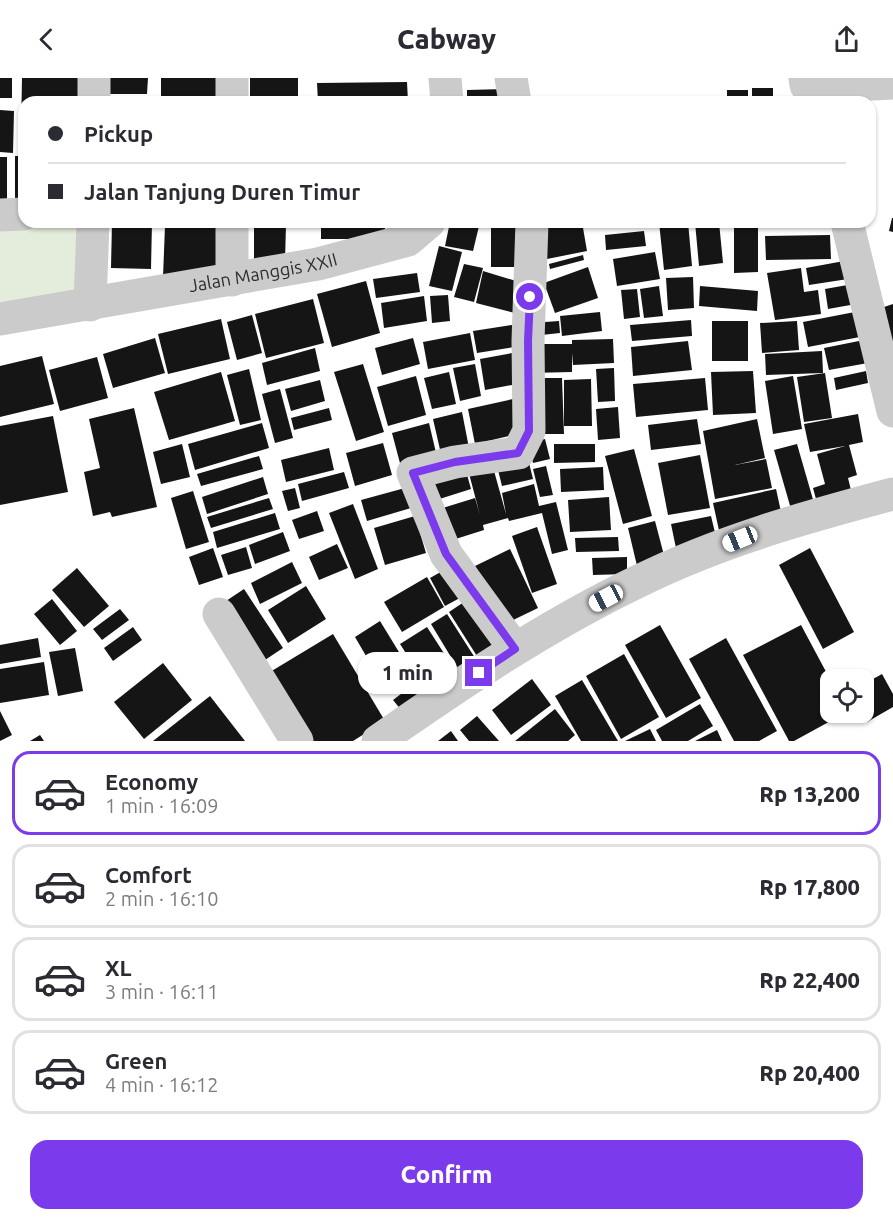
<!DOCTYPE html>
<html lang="en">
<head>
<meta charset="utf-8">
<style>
  body { margin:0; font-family:Ubuntu,sans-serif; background:#f2f2f3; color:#2b2b33; height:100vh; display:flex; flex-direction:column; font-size:22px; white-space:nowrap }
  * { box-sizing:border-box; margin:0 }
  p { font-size:20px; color:#7c7c81 }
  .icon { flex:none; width:33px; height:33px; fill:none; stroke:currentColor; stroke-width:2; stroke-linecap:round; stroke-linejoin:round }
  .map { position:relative; height:663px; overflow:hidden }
  .side { display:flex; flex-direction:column; background:#fff; flex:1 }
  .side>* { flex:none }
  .guide { position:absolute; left:18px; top:18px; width:858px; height:132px; border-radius:18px; box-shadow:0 2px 4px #0004; display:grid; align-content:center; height:132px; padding:0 30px; background:#fff }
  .tools { position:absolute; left:820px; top:591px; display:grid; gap:12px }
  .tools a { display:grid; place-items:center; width:54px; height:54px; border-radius:12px; background:#fff; box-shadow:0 2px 4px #0004; font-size:30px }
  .end { position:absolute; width:27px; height:27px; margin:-14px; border:8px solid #7c3aed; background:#fff; box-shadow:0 0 0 3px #fff }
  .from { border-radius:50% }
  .bubble { position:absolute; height:42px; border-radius:18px; background:#fff; box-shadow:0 2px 4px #0004; font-size:20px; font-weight:800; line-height:42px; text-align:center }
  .car { position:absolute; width:18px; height:36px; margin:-18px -9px; border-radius:8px; box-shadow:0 0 4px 2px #0007; background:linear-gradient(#fff 24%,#345 0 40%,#fff 0 76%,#345 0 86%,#fff 0) }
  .guide b { display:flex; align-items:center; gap:21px; height:57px; font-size:22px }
  .guide b+b { border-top:2px solid #e1e1e2 }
  .guide i { width:15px; height:15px; background:#2b2b33 }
  ul { padding:10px 0 0; list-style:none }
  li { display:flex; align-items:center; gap:18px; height:84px; margin:0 12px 9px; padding:0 18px; border:3px solid #e1e1e2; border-radius:18px }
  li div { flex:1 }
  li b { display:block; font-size:22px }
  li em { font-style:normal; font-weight:800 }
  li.selected { border-color:#7c3aed }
  li>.icon { width:54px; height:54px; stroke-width:1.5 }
  .button { display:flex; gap:12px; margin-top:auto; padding:12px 30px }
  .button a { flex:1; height:69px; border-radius:18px; background:#7c3aed; color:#fff; font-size:24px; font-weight:800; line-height:69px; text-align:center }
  header { display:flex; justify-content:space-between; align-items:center; height:78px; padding:0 30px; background:#fff; font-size:27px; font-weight:800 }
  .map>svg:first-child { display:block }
  .green { fill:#e4eddb }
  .building { fill:#151515 }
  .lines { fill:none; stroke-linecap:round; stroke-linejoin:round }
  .minor { stroke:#cbcbcb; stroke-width:33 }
  .route { stroke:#7c3aed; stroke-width:8 }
  .labels { text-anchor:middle; stroke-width:6; stroke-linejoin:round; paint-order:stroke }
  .street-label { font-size:18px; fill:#2e2e2e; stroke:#fff }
</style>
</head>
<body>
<header><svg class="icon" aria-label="back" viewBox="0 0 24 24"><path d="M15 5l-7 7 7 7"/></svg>Cabway<svg class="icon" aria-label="share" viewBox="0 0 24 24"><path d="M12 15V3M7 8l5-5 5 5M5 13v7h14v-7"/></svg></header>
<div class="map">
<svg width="893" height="663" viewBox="0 0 893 663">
  <rect width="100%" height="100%" fill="#fff"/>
  <!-- green -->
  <path class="green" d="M 80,148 L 84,239 L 0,257 L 0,149 Z"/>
  <!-- building -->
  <g class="building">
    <rect x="0" y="0" width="12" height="20"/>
    <path d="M 22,0 L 82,0 L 82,24 L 24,24 L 24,51 L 21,51 Z"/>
    <path d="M 106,0 L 148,0 L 147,16 L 106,16 Z"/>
    <rect x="161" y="0" width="58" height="24"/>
    <rect x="250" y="0" width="48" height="24"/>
    <path d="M 407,4 L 408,24 L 318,24 L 317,5 Z"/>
    <rect x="752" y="10" width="21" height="14"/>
    <path d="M 505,11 L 505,24 L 467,24 L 467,12 Z"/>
    <rect x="727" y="12" width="21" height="12"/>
    <path d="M 0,32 L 14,33 L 13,75 L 0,74 Z"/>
    <rect x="15" y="78" width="9" height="47"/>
    <path d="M 0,79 L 7,79 L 7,132 L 0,131 Z"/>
    <path d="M 892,140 L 893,140 L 893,154 L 889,153 Z"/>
    <path d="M 112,144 L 152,144 L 151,191 L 111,190 Z"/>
    <rect x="321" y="144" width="64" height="17"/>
    <path d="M 450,144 L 480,144 L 473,173 L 445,168 Z"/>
    <path d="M 555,144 L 582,144 L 587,173 L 542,182 L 536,147 Z"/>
    <path d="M 598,144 L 625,144 L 625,145 L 599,150 Z"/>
    <path d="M 659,144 L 688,144 L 692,188 L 664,192 Z"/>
    <path d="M 695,144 L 719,144 L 723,185 L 699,188 Z"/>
    <path d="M 734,144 L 758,144 L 758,194 L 734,195 Z"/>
    <rect x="763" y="144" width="64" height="6"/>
    <path d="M 254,147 L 286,147 L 285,183 L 254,183 Z"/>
    <path d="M 165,148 L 225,149 L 224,200 L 163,199 Z"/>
    <path d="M 491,148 L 527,149 L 526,189 L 491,189 Z"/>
    <path d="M 644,153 L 646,168 L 606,172 L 605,157 Z"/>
    <path d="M 830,157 L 831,181 L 766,182 L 765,158 Z"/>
    <path d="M 439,168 L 462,174 L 452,213 L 429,208 Z"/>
    <path d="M 655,174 L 660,201 L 617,208 L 613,181 Z"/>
    <path d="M 583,177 L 584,182 L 550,191 L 549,186 Z"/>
    <path d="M 844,183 L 848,201 L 809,207 L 806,190 Z"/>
    <path d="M 464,186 L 483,190 L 474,224 L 454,219 Z"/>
    <path d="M 588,189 L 598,220 L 555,235 L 544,205 Z"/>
    <path d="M 801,190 L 804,214 L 818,212 L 821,236 L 775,242 L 767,195 Z"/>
    <path d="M 483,193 L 526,206 L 526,238 L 476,225 Z"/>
    <path d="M 417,195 L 420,214 L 376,220 L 373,201 Z"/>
    <path d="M 693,199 L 694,230 L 668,232 L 666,200 Z"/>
    <path d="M 366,203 L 380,255 L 332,269 L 317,216 Z"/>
    <path d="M 853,206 L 856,226 L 828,231 L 825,211 Z"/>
    <path d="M 659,208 L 663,238 L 644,240 L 640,211 Z"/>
    <path d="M 700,208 L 758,213 L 757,233 L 699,228 Z"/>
    <path d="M 637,211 L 640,239 L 624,241 L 621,212 Z"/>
    <path d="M 448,217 L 450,243 L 432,245 L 430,218 Z"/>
    <path d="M 424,218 L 427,243 L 384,250 L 381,225 Z"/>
    <path d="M 313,221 L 324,265 L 266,280 L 255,236 Z"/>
    <path d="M 893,226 L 893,278 L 878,231 Z"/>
    <path d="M 860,233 L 865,258 L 808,269 L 803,244 Z"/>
    <path d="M 600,234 L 602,253 L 562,258 L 560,238 Z"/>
    <path d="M 252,237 L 262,275 L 237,282 L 227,244 Z"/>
    <path d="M 221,241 L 230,281 L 168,296 L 158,256 Z"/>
    <path d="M 691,242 L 692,258 L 632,263 L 630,247 Z"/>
    <path d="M 559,243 L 560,255 L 532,258 L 531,245 Z"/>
    <rect x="712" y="243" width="36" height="40"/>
    <path d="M 797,243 L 799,272 L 762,275 L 760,245 Z"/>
    <path d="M 512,247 L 515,269 L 477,275 L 473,253 Z"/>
    <path d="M 470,255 L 475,282 L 428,291 L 423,264 Z"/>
    <path d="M 155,260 L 165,295 L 113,310 L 103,276 Z"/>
    <path d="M 413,260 L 420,286 L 382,297 L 375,270 Z"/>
    <path d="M 613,261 L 614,285 L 573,287 L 572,275 L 572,294 L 530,295 L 529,266 L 572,266 L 572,262 Z"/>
    <path d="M 864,262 L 868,285 L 829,292 L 824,270 Z"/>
    <path d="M 688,263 L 692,292 L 633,298 L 631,269 Z"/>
    <path d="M 315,270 L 320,293 L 267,307 L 262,285 Z"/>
    <path d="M 822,273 L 823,295 L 766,297 L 765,276 Z"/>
    <path d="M 512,275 L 517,306 L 485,312 L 480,281 Z"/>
    <path d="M 42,278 L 54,326 L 0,339 L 0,288 Z"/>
    <path d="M 97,279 L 108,320 L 60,333 L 49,292 Z"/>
    <path d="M 363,286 L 384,354 L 356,363 L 334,294 Z"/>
    <path d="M 475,286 L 481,318 L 460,323 L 453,290 Z"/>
    <path d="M 614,290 L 615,323 L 598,324 L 596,291 Z"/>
    <path d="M 249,291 L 261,342 L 240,347 L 227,297 Z"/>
    <path d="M 753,293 L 756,335 L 713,337 L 711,294 Z"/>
    <path d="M 866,293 L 868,305 L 836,312 L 834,300 Z"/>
    <path d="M 221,294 L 235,343 L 169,362 L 154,314 Z"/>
    <path d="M 449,294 L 456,326 L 432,331 L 424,300 Z"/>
    <path d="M 825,295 L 832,340 L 804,344 L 797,299 Z"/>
    <path d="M 416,298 L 426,337 L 388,348 L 377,309 Z"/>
    <path d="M 793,298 L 802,351 L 773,356 L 765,303 Z"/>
    <path d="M 533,300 L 562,300 L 564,356 L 535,356 Z"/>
    <path d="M 705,300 L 708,332 L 636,339 L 633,306 Z"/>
    <path d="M 591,301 L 592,348 L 564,348 L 564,302 Z"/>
    <path d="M 320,302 L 325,323 L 291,333 L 285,311 Z"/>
    <path d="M 280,311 L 293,360 L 275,365 L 262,316 Z"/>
    <path d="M 513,321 L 521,355 L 475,366 L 468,331 Z"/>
    <path d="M 618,329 L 620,360 L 598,362 L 596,331 Z"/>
    <path d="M 134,330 L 157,429 L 112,439 L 110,434 L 93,438 L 84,394 L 100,390 L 89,341 Z"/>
    <path d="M 329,330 L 332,342 L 294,352 L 291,340 Z"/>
    <path d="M 462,334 L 469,370 L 441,376 L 433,341 Z"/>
    <path d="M 858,336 L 863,364 L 849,367 L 857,397 L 848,400 L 854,424 L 819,432 L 813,410 L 825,406 L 817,376 L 845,368 L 810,374 L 804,346 Z"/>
    <path d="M 53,338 L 68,414 L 0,427 L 0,348 Z"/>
    <path d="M 697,341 L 701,366 L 651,372 L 648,347 Z"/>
    <path d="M 757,341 L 765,380 L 735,387 L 766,381 L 772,410 L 715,421 L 703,353 Z"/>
    <path d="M 262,345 L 269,370 L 195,392 L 188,366 Z"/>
    <path d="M 429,345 L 437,379 L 401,389 L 392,355 Z"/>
    <path d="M 545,361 L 550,381 L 533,385 L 528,365 Z"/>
    <path d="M 383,365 L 392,397 L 355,408 L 346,375 Z"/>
    <path d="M 182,366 L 190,399 L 161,406 L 153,374 Z"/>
    <path d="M 554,366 L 595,366 L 595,384 L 554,385 Z"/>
    <path d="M 797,366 L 816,432 L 793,438 L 774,372 Z"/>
    <path d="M 329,370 L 334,392 L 286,404 L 281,382 Z"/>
    <path d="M 634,371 L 652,438 L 623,446 L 605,378 Z"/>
    <path d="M 527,377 L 533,401 L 502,408 L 495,380 Z"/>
    <path d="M 700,377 L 710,430 L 668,437 L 658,385 Z"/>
    <path d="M 259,378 L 263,391 L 201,408 L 197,396 Z"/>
    <path d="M 491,382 L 506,436 L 502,415 L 534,406 L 539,428 L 556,424 L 568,472 L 552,476 L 542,435 L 509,443 L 508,440 L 483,447 L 484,452 L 443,465 L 433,433 L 475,420 L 480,437 L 467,388 Z"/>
    <path d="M 546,388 L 553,417 L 540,419 L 533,391 Z"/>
    <path d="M 603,389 L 604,412 L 561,414 L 560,391 Z"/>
    <path d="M 466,393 L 471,411 L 430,424 L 425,405 Z"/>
    <path d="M 344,394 L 349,410 L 302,423 L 298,406 Z"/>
    <path d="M 263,399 L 268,416 L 207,436 L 202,419 Z"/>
    <path d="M 295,410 L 300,430 L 288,433 L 282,413 Z"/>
    <path d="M 405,410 L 411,430 L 367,443 L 361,422 Z"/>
    <path d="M 776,411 L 783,443 L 720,457 L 713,425 Z"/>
    <path d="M 193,413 L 209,464 L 186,471 L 171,420 Z"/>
    <path d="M 609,419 L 611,452 L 570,454 L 568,422 Z"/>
    <path d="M 269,420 L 273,431 L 211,450 L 207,439 Z"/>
    <path d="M 353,426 L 378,491 L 355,501 L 329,435 Z"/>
    <path d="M 317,433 L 324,453 L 299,461 L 292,442 Z"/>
    <path d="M 275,435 L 280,451 L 217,470 L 213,454 Z"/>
    <path d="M 415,438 L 426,475 L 385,487 L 374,450 Z"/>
    <path d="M 711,438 L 718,467 L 677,475 L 671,446 Z"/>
    <path d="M 655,443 L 666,485 L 638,492 L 628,450 Z"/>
    <path d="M 537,449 L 557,506 L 532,515 L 512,458 Z"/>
    <path d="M 283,454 L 290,473 L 255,486 L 249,467 Z"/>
    <path d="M 618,459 L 619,473 L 576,474 L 575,460 Z"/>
    <path d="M 337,466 L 348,490 L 319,502 L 309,479 Z"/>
    <path d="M 246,469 L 252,490 L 228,497 L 221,477 Z"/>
    <path d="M 213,470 L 223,499 L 199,507 L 189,479 Z"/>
    <path d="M 810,470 L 854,554 L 823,571 L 779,487 Z"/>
    <path d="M 510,471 L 538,530 L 503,547 L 475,488 Z"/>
    <path d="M 627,479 L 627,496 L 593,497 L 592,480 Z"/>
    <path d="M 292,484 L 302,505 L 260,526 L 251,505 Z"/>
    <path d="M 453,487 L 469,515 L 445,528 L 430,500 Z"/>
    <path d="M 77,490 L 109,528 L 84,549 L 52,512 Z"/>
    <path d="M 427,499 L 444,529 L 402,554 L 384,524 Z"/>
    <path d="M 306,508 L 326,541 L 288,565 L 268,532 Z"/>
    <path d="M 244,511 L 283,570 L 256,588 L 217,529 Z"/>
    <path d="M 470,520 L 503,572 L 482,586 L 449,534 Z"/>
    <path d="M 52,521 L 77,553 L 60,567 L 34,536 Z"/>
    <path d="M 120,531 L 129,542 L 102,562 L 93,551 Z"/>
    <path d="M 447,536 L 477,583 L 460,594 L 431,546 Z"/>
    <path d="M 380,543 L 402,579 L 376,595 L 355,559 Z"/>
    <path d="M 660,547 L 701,620 L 666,640 L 625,567 Z"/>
    <path d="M 801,547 L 831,603 L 831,634 L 847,634 L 794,663 L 789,663 L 743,577 Z"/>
    <path d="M 133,549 L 142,562 L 113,583 L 104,570 Z"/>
    <path d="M 427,549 L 458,597 L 431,614 L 400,566 Z"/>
    <path d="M 333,556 L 385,643 L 353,663 L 311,663 L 270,594 Z"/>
    <path d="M 38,560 L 41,579 L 0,586 L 0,567 Z"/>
    <path d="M 726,560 L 777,653 L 759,663 L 734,663 L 689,581 Z"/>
    <path d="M 75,570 L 83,613 L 58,618 L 49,574 Z"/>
    <path d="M 624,576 L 659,639 L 621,661 L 586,598 Z"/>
    <path d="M 405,582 L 415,596 L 391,614 L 381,599 Z"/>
    <path d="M 44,584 L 49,617 L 0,625 L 0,591 Z"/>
    <path d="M 163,585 L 192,622 L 144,661 L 114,624 Z"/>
    <path d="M 882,596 L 893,616 L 893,629 L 867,644 L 862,634 L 864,634 L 864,606 Z"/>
    <path d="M 532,601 L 551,627 L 511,657 L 492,632 Z"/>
    <path d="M 582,602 L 618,663 L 581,663 L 555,618 Z"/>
    <path d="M 418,603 L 426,614 L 402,633 L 393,622 Z"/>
    <path d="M 210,618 L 245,663 L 153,663 Z"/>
    <path d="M 700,626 L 713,648 L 688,663 L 662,663 L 656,652 Z"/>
    <path d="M 555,631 L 575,657 L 568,663 L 515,663 Z"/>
    <path d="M 0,633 L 12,657 L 0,663 Z"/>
    <path d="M 477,638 L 499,663 L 469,663 L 460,652 Z"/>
    <path d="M 650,651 L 656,663 L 625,663 Z"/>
    <path d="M 717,652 L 722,663 L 695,663 Z"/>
    <path d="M 451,653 L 458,663 L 438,663 Z"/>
    <path d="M 40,657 L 44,663 L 30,663 Z"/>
  </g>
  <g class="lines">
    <!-- minor -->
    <g class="minor">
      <path d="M 232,0 L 232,24"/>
      <path d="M 445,0 L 447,24"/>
      <path d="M 511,0 L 515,24"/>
      <path d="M 805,0 L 806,7 L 812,9 L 893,5"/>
      <path d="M 94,24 L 94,0"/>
      <path d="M 0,137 L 24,136"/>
      <path d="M 232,144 L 232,202"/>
      <path d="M 847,144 L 893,333"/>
      <path d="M 90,227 L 93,144"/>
      <path id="s1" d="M 0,241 L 318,186 L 408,162 L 429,144"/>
      <path d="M 219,536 L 297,663"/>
      <path d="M 515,571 L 446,476 L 413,395 L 455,384 L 518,375 L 529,353 L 528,263 L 532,144"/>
      <path d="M 378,663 C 461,605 547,547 639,503 C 720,463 806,439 893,416"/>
    </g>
  </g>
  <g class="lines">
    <!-- route -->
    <path class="route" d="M 479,595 L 515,571 L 446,476 L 413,395 L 455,384 L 518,375 L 529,353 L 528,263 L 530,219"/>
  </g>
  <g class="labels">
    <!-- street labels -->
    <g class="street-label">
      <text dy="6" stroke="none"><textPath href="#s1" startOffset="267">Jalan Manggis XXII</textPath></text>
    </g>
  </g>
</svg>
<div class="tools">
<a><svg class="icon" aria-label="locate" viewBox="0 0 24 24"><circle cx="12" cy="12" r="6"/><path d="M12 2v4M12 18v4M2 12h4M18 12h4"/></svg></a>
</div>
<i class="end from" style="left:530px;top:219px"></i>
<i class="end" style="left:479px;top:595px"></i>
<div class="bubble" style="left:358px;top:574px;width:99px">1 min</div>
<i class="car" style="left:740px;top:461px;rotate:248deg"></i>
<i class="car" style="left:606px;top:520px;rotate:242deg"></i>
<div class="guide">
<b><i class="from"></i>Pickup</b>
<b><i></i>Jalan Tanjung Duren Timur</b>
</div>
</div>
<section class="side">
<ul>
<li class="selected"><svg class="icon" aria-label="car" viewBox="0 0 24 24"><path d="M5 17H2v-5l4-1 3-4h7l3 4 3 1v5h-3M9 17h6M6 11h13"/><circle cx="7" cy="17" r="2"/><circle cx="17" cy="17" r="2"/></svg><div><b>Economy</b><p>1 min · 16:09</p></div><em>Rp 13,200</em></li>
<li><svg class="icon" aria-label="car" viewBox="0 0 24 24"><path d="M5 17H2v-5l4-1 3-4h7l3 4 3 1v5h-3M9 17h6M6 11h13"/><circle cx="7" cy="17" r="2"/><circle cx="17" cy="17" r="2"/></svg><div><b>Comfort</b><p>2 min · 16:10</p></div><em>Rp 17,800</em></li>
<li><svg class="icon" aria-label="car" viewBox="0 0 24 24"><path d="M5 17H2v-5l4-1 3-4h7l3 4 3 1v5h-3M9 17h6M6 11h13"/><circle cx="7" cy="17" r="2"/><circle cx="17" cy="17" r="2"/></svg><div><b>XL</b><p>3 min · 16:11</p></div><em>Rp 22,400</em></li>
<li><svg class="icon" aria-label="car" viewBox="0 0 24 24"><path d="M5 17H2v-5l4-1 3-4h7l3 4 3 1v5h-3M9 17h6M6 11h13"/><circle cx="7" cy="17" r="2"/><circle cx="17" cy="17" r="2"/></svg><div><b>Green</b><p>4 min · 16:12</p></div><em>Rp 20,400</em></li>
</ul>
<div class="button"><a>Confirm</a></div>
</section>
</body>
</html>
